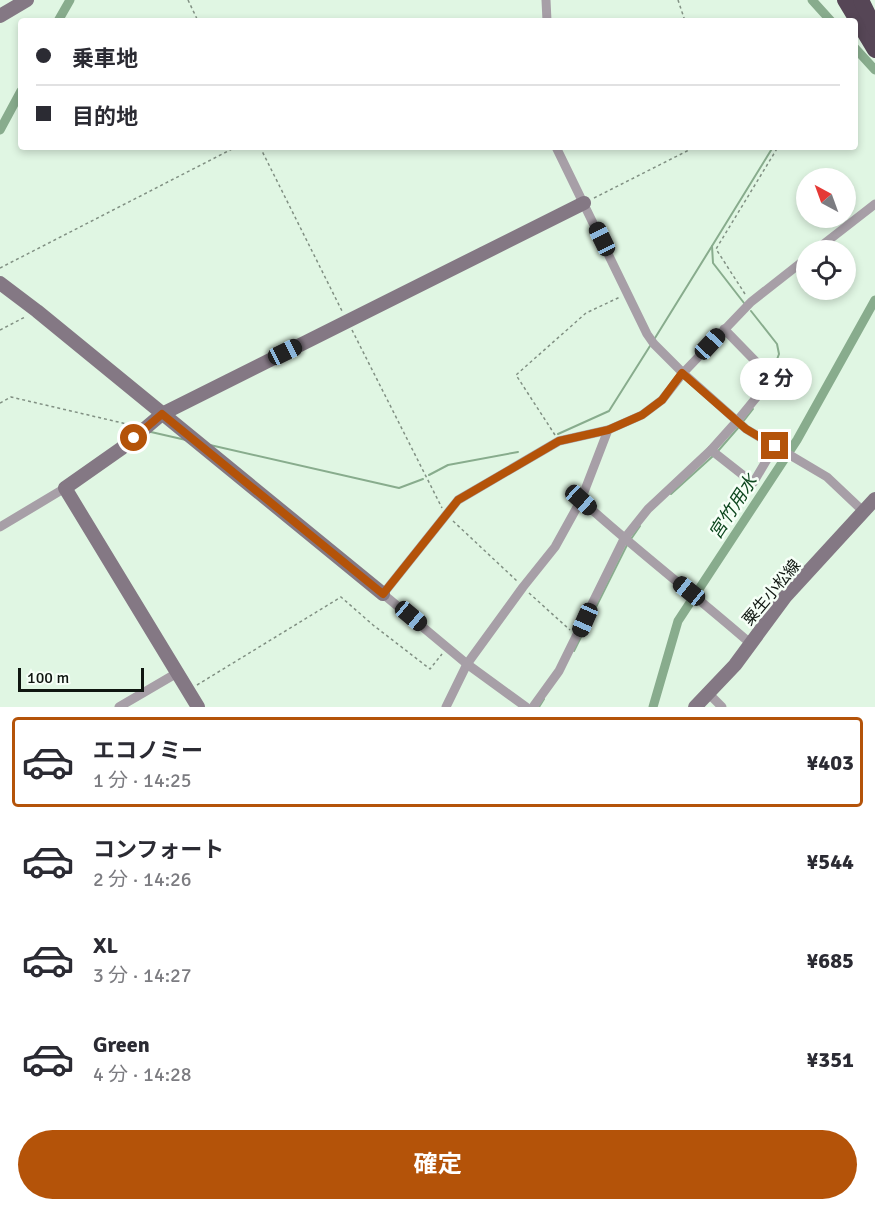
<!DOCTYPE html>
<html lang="ja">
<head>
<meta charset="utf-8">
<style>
  body { margin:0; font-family:Signika,"Noto Sans JP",sans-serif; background:#f2f2f3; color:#2b2b33; height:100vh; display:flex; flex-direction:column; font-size:22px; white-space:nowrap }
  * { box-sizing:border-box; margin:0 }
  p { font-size:20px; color:#7c7c81 }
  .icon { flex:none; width:33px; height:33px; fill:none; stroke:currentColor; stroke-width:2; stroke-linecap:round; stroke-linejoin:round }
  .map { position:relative; height:707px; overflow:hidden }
  .panel { display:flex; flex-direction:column; background:#fff; flex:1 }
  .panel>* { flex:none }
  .guide { position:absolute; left:18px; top:18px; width:840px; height:132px; border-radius:6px; box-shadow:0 3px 9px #0003; display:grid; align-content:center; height:132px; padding:0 18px; background:#fff }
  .needle { width:39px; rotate:319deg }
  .fabs { position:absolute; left:796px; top:168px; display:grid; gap:12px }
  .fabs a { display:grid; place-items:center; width:60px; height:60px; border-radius:50%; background:#fff; box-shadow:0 3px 9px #0003; font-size:30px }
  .scale { position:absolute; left:18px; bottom:15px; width:126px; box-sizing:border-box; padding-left:6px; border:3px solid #0f1610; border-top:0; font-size:16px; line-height:21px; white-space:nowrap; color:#0f1610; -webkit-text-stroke:4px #f6fff7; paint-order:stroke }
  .end { position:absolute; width:27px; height:27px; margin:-14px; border:8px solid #b45309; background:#fff; box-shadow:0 0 0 3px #fff }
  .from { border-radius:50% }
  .bubble { position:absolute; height:42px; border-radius:21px; background:#fff; box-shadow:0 3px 9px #0003; font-size:20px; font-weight:700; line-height:42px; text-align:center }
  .car { position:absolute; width:18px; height:36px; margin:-18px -9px; border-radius:8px; box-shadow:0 0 4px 2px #0007; background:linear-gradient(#222 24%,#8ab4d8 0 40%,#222 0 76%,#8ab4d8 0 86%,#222 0) }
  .guide b { display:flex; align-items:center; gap:21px; height:57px; font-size:22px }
  .guide b+b { border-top:2px solid #e1e1e2 }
  .guide i { width:15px; height:15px; background:#2b2b33 }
  ul { padding:10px 0 0; list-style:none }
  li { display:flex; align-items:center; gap:18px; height:90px; margin:0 12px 9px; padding:0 6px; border:3px solid transparent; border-radius:6px }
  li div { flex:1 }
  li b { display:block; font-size:22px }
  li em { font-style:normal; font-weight:700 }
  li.selected { border-color:#b45309 }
  li>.icon { width:54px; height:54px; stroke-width:1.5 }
  .cta { display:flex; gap:12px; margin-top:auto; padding:12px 18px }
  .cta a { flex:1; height:69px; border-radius:36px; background:#b45309; color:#fff; font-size:24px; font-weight:700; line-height:69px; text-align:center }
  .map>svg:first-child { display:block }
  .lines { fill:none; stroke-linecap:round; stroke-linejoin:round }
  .stream { stroke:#88ac8d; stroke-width:2 }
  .canal { stroke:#88ac8d; stroke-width:9 }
  .path { stroke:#819083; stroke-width:1.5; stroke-dasharray:3 3; stroke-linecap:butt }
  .street { stroke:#a79fa7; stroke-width:9 }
  .secondary { stroke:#847884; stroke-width:14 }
  .highway { stroke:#564656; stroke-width:16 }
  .route { stroke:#b45309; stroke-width:8 }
  .labels { text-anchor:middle; stroke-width:5; stroke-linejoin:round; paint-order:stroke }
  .street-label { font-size:16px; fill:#0f1610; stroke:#f6fff7 }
  .water-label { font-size:18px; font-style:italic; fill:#0f4820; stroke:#f6fff7 }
</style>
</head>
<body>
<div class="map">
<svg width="875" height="707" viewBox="0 0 875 707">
  <rect width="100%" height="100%" fill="#e0f6e3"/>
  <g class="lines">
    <!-- stream -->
    <g class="stream">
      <path d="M 744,303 L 713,263 L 712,246 L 773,147"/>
      <path d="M 751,311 L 777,344 L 779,354 L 765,392"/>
      <path d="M 655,338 L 712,246"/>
      <path d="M 742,423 L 753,409"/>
      <path d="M 151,432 L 186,440"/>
      <path d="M 558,434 L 609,411 L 650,346"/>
      <path d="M 210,445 L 399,488 L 423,479"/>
      <path d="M 718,451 L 738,428"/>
      <path d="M 429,475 L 448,465 L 518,452"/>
      <path d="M 671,494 L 713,456"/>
      <path d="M 631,539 L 640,526"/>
      <path d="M 574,651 L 628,543"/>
      <path d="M 539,707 L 544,699"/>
    </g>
    <!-- canal -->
    <g class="canal">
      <path d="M 812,0 L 831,21"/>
      <path d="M 58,21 L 70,0"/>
      <path d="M 855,48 L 875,70"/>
      <path d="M 0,130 L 21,91"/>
      <path d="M 653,707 L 678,621 L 797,440 L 875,300"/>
    </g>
    <!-- path -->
    <g class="path">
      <path d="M 188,0 L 198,21"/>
      <path d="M 678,0 L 685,21"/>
      <path d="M 260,147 L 343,313"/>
      <path d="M 594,198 L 695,147"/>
      <path d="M 0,268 L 236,147"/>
      <path d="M 745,294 L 716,249 L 778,147"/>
      <path d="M 0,330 L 25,317"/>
      <path d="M 352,330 L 442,508"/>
      <path d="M 0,403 L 11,397 L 131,425"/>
      <path d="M 555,435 L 516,375 L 586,313 L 620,297"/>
      <path d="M 453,521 L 517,581"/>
      <path d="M 529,593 L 570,630"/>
      <path d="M 197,685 L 341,597 L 373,625 L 430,669 L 442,654"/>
    </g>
    <!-- street -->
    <g class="street">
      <path d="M 546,0 L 547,21"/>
      <path d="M 556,147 L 647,334 L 654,344 L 683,373 L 746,429 L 827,477 L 864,512"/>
      <path d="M 816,250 L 875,204"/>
      <path d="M 711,450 L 753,483 L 775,446"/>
      <path d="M 581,500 C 636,550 695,595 750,643"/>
      <path d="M 0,527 L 65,488"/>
      <path d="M 708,693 L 722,707"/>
      <path d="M 119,707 L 177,673"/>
      <path d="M 446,707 L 467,664 L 523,587 L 555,547 L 581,500 L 608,430"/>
      <path d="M 526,707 L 467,664 L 383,594 L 458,500 L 559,441 L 608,430 L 642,415 L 662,400 L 683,373 L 751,302 L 807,258"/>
      <path d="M 533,707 L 559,671 L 624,539 L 648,509 L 711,450 L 737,421 L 760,393 L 766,372 L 724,329"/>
    </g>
    <!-- secondary -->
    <g class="secondary">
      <path d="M 0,16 L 27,0"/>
      <path d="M 0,283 L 37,311 L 383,594"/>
      <path d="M 198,707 L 65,488 L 122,448 L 162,414 L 584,203"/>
      <path d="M 695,707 L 735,665 L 785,597 L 875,499"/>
    </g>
    <!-- highway -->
    <g class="highway">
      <path d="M 845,0 L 875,50"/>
      <path d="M 861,0 L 875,29"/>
    </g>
  </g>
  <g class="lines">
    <!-- route -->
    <path class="route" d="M 134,438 L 162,414 L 383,594 L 458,500 L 559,441 L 608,430 L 642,415 L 662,400 L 682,373 L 746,429 L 775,446"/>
  </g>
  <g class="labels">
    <!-- street labels -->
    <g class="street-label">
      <text transform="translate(771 592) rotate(-50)" y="6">粟生小松線</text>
    </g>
    <!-- water labels -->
    <g class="water-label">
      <text transform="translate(733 507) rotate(-57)" y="6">宮竹用水</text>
    </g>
  </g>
</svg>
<div class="fabs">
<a><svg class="needle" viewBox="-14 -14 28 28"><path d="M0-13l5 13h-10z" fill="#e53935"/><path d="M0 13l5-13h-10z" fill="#7c7c81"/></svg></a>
<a><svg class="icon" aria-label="locate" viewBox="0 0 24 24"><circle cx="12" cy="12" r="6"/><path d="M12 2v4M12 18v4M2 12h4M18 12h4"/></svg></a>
</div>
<div class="scale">100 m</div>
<i class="end from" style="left:134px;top:438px"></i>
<i class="end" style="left:775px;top:446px"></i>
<div class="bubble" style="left:740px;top:358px;width:72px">2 分</div>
<i class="car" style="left:602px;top:239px;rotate:334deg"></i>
<i class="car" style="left:710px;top:344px;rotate:43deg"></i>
<i class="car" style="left:285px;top:352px;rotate:64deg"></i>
<i class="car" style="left:581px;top:500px;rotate:132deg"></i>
<i class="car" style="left:689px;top:591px;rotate:309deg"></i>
<i class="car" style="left:411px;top:616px;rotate:130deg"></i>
<i class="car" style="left:585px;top:620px;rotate:204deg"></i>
<div class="guide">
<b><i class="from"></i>乗車地</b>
<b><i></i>目的地</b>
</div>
</div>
<section class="panel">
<ul>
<li class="selected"><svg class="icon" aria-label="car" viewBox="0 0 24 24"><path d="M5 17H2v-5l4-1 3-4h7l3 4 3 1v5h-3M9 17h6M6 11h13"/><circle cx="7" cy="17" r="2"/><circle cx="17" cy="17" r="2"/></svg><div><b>エコノミー</b><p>1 分 · 14:25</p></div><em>¥403</em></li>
<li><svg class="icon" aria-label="car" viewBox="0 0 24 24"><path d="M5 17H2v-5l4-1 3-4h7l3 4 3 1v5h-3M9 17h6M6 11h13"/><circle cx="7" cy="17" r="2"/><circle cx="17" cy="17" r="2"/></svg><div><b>コンフォート</b><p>2 分 · 14:26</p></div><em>¥544</em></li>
<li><svg class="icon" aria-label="car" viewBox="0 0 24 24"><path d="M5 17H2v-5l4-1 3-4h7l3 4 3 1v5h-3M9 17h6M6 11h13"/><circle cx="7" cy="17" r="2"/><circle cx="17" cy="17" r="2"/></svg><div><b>XL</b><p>3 分 · 14:27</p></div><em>¥685</em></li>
<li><svg class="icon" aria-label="car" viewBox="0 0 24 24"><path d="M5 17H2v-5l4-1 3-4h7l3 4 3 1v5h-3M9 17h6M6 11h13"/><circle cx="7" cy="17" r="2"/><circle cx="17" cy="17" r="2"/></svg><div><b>Green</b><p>4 分 · 14:28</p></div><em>¥351</em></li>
</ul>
<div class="cta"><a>確定</a></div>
</section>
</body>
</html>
